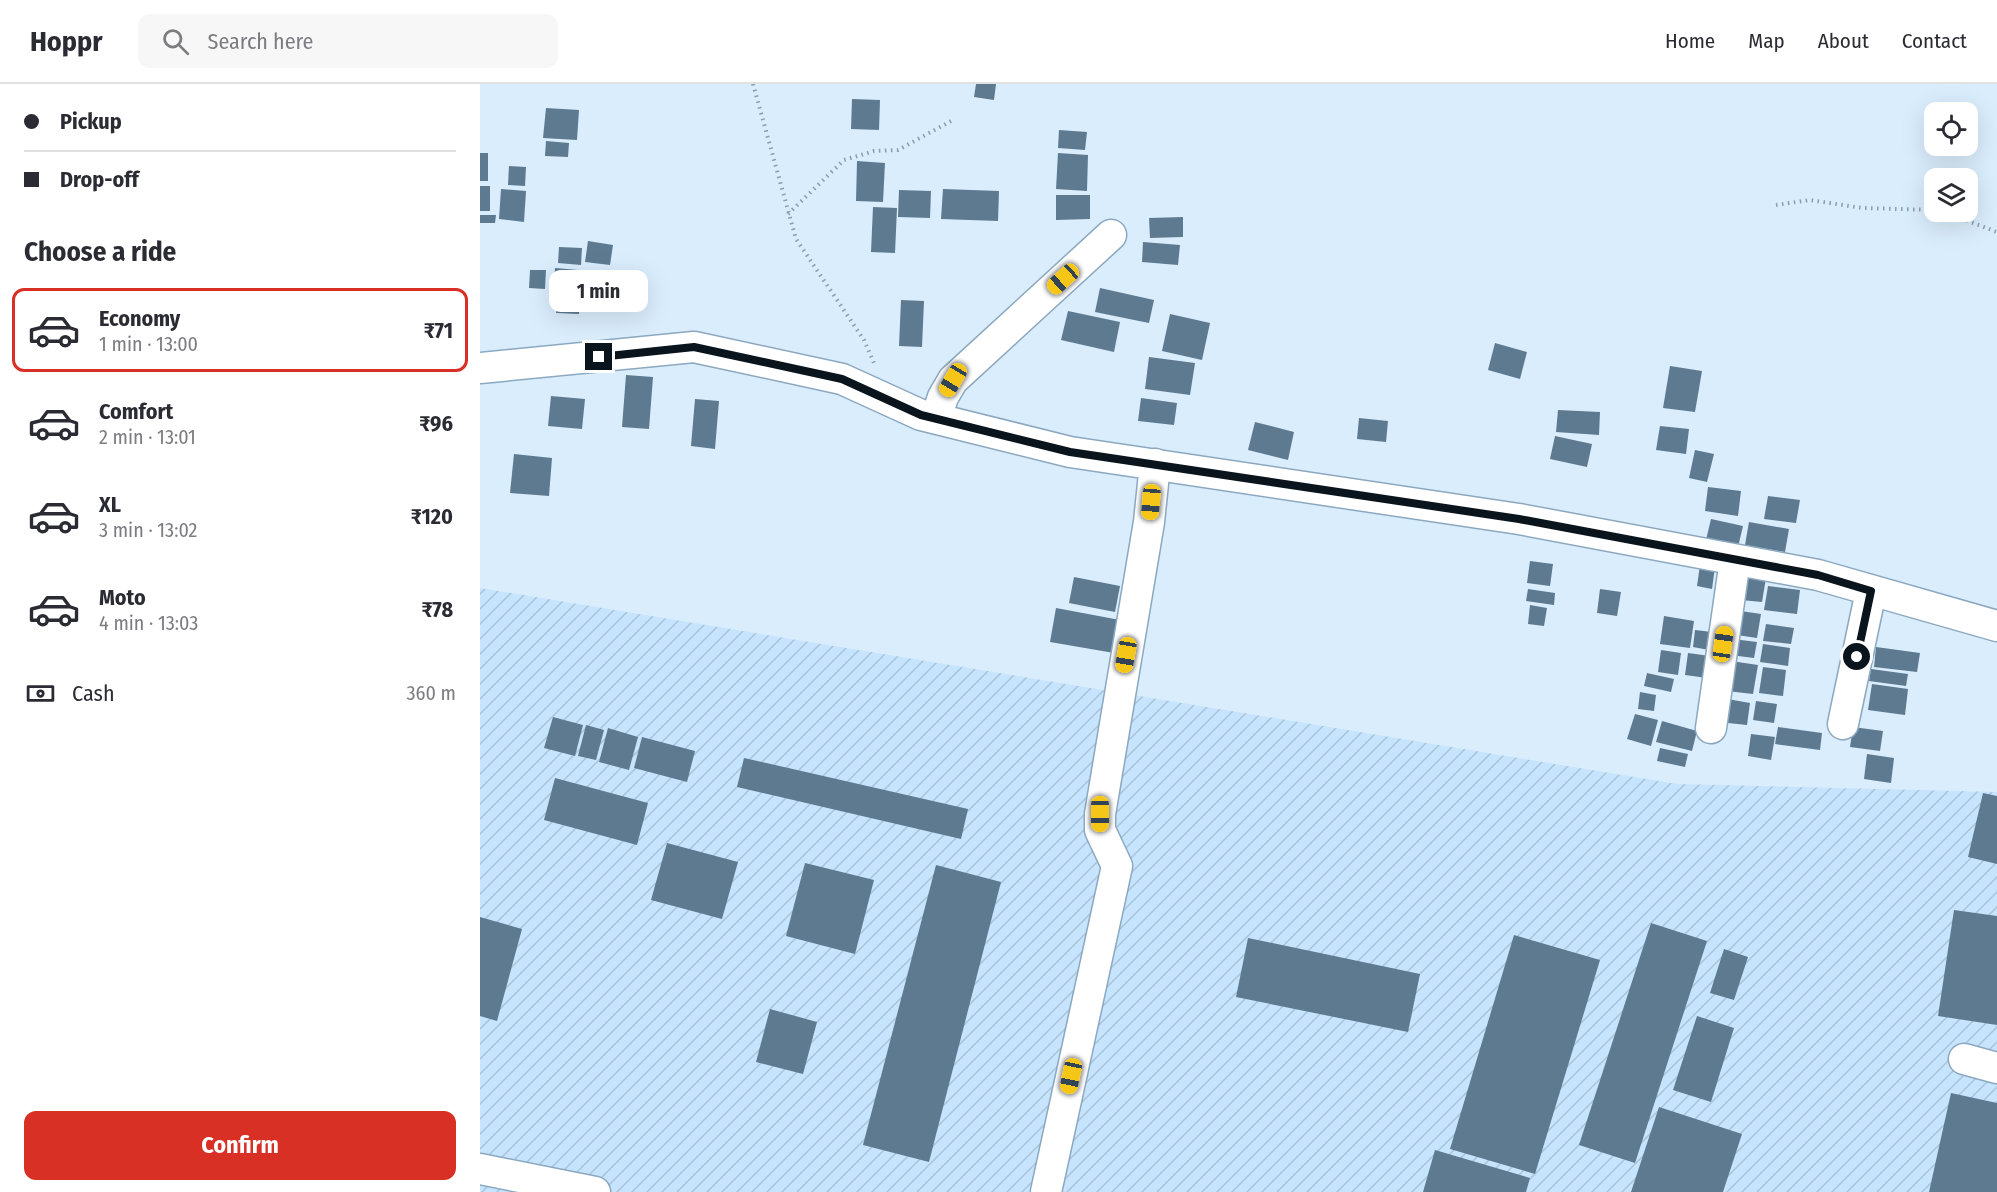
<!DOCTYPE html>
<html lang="en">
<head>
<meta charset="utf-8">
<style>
  body { margin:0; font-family:"Fira Sans Condensed",sans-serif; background:#f7f7f7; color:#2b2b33; height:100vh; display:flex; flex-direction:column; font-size:22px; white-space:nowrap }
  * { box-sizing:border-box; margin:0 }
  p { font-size:20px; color:#7c7c81 }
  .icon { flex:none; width:33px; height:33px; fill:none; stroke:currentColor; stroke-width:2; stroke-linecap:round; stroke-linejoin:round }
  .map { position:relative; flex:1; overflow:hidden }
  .sheet { display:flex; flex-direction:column; background:#fff; width:480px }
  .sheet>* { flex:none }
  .banner { display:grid; align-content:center; height:132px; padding:0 24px; background:#fff }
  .tools { position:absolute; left:1444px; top:18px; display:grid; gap:12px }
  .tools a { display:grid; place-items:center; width:54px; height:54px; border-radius:12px; background:#fff; box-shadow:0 6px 24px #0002; font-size:30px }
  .end { position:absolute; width:27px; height:27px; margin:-14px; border:8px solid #09141d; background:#fff; box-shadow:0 0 0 3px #fff }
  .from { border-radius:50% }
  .bubble { position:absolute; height:42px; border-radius:12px; background:#fff; box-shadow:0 6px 24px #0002; font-size:20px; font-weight:700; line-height:42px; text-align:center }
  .car { position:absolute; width:18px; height:36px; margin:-18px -9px; border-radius:8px; box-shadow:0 0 4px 2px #0007; background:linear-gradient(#f5c518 24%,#345 0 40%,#f5c518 0 76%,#345 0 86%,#f5c518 0) }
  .banner b { display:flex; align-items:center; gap:21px; height:57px; font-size:22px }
  .banner b+b { border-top:2px solid #e1e1e2 }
  .banner i { width:15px; height:15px; background:#2b2b33 }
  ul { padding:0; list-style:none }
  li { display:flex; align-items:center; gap:18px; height:84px; margin:0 12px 9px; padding:0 12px; border:3px solid transparent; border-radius:12px }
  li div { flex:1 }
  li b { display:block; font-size:22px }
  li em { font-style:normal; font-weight:700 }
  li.selected { border-color:#d93025 }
  li>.icon { width:54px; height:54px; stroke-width:1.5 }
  h2 { padding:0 24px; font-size:27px; line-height:72px }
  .pay { display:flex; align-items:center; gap:15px; height:66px; padding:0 24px; font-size:22px }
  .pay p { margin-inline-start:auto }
  .button { display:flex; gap:12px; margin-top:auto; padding:12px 24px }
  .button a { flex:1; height:69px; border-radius:12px; background:#d93025; color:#fff; font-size:24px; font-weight:700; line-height:69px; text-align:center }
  header { display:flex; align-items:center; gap:36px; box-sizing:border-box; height:84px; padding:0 30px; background:#fff; border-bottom:2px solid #e1e1e2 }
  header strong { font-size:28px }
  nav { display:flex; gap:33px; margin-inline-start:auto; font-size:21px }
  .search { width:420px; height:54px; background:#f7f7f7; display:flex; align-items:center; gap:15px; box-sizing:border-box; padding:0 21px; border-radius:12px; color:#7c7c81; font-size:22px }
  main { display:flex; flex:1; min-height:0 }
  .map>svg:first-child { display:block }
  .industrial { fill:url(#industrial-furrows) }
  .building { fill:#5e7a91 }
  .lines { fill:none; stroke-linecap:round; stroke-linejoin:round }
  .minor-casing { stroke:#8ba8c0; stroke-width:33 }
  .path { stroke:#8c9ca9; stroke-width:4; stroke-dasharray:1.5 4.5; stroke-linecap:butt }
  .minor { stroke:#fff; stroke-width:30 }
  .route { stroke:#09141d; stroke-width:8 }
</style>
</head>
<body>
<header>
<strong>Hoppr</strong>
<div class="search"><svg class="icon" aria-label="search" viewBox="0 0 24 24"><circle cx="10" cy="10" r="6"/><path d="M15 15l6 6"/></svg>Search here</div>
<nav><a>Home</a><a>Map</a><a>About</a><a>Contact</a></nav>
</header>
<main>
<section class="sheet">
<div class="banner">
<b><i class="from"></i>Pickup</b>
<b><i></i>Drop-off</b>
</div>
<h2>Choose a ride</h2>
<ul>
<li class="selected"><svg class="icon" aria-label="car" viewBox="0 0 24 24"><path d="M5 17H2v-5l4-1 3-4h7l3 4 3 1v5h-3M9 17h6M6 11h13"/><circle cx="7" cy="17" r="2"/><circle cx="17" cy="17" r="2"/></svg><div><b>Economy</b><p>1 min · 13:00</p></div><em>₹71</em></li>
<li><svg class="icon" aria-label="car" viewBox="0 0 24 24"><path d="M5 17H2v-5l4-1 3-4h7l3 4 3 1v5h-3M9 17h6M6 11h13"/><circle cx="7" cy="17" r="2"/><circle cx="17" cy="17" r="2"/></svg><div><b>Comfort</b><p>2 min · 13:01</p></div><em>₹96</em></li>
<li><svg class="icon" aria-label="car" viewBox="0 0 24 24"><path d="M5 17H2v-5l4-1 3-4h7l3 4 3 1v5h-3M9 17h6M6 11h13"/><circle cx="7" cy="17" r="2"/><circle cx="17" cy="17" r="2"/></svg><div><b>XL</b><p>3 min · 13:02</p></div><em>₹120</em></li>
<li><svg class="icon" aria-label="car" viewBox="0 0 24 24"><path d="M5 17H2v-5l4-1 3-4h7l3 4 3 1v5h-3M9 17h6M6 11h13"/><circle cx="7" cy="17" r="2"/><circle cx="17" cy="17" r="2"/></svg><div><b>Moto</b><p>4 min · 13:03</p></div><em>₹78</em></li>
</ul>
<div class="pay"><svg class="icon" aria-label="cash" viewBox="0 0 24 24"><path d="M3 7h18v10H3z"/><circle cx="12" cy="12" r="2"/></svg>Cash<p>360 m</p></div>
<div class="button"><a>Confirm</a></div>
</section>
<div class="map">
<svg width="1517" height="1108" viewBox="0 0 1517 1108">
  <defs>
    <pattern id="industrial-furrows" width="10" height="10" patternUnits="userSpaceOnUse" patternTransform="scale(1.5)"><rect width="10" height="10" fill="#c6e4fd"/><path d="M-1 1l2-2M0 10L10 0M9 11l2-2" fill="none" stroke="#a9c3d8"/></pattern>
  </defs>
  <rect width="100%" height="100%" fill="#daedfc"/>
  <!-- industrial -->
  <path class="industrial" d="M 0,504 L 1197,700 L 1517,708 L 1517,1108 L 0,1108 Z"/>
  <!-- building -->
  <g class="building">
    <path d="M 496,0 L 516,0 L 514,16 L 494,13 Z"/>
    <path d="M 372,15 L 400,16 L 399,46 L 371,45 Z"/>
    <path d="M 66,24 L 99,26 L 97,56 L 63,54 Z"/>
    <path d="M 579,46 L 607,48 L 605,66 L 578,64 Z"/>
    <path d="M 66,57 L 89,59 L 88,73 L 65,72 Z"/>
    <rect x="0" y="69" width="8" height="28"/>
    <path d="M 578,69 L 608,71 L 607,107 L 576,105 Z"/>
    <path d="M 377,77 L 405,79 L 403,118 L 376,117 Z"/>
    <path d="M 29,82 L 46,83 L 45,102 L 28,101 Z"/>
    <rect x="0" y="102" width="10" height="25"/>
    <path d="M 21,105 L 46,107 L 44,138 L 19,135 Z"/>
    <path d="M 463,105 L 519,107 L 518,137 L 461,135 Z"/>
    <path d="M 419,106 L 451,107 L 450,134 L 418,133 Z"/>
    <path d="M 576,111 L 610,111 L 610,135 L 576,136 Z"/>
    <path d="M 393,123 L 417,124 L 415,169 L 391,168 Z"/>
    <path d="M 0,131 L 16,131 L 15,139 L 0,139 Z"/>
    <path d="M 703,133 L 703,153 L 670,154 L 669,134 Z"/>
    <path d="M 108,157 L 133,161 L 130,181 L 105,178 Z"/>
    <path d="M 663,158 L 700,161 L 698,181 L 662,178 Z"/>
    <path d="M 79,163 L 102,164 L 101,181 L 78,179 Z"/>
    <path d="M 75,184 L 98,186 L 97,204 L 74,202 Z"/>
    <path d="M 50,186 L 66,186 L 65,205 L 49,204 Z"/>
    <path d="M 620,204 L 674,216 L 669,239 L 615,228 Z"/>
    <path d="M 78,210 L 100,211 L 99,230 L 76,229 Z"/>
    <path d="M 421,216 L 444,217 L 442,263 L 419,262 Z"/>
    <path d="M 588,227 L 640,238 L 634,268 L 581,256 Z"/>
    <path d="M 690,230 L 730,239 L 722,276 L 682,267 Z"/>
    <path d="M 1015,259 L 1047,268 L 1040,295 L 1008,286 Z"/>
    <path d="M 669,273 L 715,279 L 710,311 L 665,305 Z"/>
    <path d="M 1190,282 L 1222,287 L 1215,328 L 1183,324 Z"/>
    <path d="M 146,291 L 173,293 L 169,345 L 142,343 Z"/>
    <path d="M 71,312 L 105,315 L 102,345 L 68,342 Z"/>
    <path d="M 661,314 L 697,319 L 694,341 L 658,337 Z"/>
    <path d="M 215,315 L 239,317 L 235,365 L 211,362 Z"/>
    <path d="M 1078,326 L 1120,328 L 1119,351 L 1076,348 Z"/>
    <path d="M 879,334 L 908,337 L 906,358 L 877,355 Z"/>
    <path d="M 775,338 L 814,348 L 808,376 L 768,366 Z"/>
    <path d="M 1180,342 L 1209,345 L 1206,370 L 1176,366 Z"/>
    <path d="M 1075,352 L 1112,360 L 1107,383 L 1070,375 Z"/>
    <path d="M 1215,366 L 1234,370 L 1227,398 L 1209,394 Z"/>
    <path d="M 34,370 L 72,374 L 69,412 L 30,409 Z"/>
    <path d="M 1228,403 L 1261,407 L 1258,432 L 1225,427 Z"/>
    <path d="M 1288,412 L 1320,416 L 1316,439 L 1284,435 Z"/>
    <path d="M 1231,435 L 1263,442 L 1258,463 L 1226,456 Z"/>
    <path d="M 1269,438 L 1309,445 L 1305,468 L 1265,461 Z"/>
    <path d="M 1050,477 L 1073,480 L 1070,502 L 1047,499 Z"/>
    <path d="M 1220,481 L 1235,483 L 1232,505 L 1217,502 Z"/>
    <path d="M 1265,491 L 1286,494 L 1282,518 L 1261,516 Z"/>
    <path d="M 594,493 L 640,502 L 635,528 L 589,519 Z"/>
    <path d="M 1288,502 L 1320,506 L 1317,530 L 1284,526 Z"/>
    <path d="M 1048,505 L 1075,509 L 1074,521 L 1046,517 Z"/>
    <path d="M 1120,505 L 1141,508 L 1137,532 L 1117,529 Z"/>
    <path d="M 1050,521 L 1067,524 L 1064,542 L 1048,540 Z"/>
    <path d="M 576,524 L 640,536 L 634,569 L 570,558 Z"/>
    <path d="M 1254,526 L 1281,530 L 1277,554 L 1250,550 Z"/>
    <path d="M 1184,532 L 1214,537 L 1210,564 L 1180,560 Z"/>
    <path d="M 1286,540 L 1314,544 L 1311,560 L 1283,557 Z"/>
    <path d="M 1215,546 L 1232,548 L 1229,566 L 1213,563 Z"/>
    <path d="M 1253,555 L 1277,558 L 1274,574 L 1250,571 Z"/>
    <path d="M 1283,560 L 1310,564 L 1308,582 L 1280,578 Z"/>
    <path d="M 1396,563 L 1440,569 L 1437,588 L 1394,583 Z"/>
    <path d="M 1181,566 L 1201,569 L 1198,591 L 1178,588 Z"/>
    <path d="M 1208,569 L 1230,572 L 1227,594 L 1205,591 Z"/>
    <path d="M 1251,577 L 1278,581 L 1273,610 L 1247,607 Z"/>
    <path d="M 1283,583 L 1306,586 L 1303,612 L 1279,609 Z"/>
    <path d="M 1391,585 L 1428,590 L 1426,602 L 1389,597 Z"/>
    <path d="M 1167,589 L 1194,595 L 1191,608 L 1164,602 Z"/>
    <path d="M 1392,600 L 1428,605 L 1425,631 L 1388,626 Z"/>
    <path d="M 1160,608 L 1176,611 L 1174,627 L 1158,625 Z"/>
    <path d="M 1242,614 L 1270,619 L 1267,641 L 1239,638 Z"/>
    <path d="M 1276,617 L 1297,620 L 1294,639 L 1273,636 Z"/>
    <path d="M 1155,630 L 1178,636 L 1171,662 L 1147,655 Z"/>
    <path d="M 73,633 L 103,641 L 95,672 L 64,664 Z"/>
    <path d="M 1182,637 L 1217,647 L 1212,667 L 1176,658 Z"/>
    <path d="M 106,641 L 124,646 L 116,676 L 98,672 Z"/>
    <path d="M 1298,643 L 1342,649 L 1340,666 L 1295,660 Z"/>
    <path d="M 1373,643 L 1403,647 L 1400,667 L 1370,663 Z"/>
    <path d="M 128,644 L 158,653 L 149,686 L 119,678 Z"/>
    <path d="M 1271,650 L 1295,653 L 1291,676 L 1268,672 Z"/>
    <path d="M 162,653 L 215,667 L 207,698 L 154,684 Z"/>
    <path d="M 1180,664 L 1208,670 L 1205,683 L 1177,677 Z"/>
    <path d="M 1387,670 L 1414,674 L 1411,699 L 1384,695 Z"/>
    <path d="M 264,674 L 488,725 L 481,755 L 257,703 Z"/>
    <path d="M 75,694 L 168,719 L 157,761 L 64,736 Z"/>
    <path d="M 1503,709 L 1517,712 L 1517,780 L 1488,773 Z"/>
    <path d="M 187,759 L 258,778 L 242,835 L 171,816 Z"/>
    <path d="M 325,779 L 394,796 L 375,870 L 306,852 Z"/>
    <path d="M 456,781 L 521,798 L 449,1078 L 383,1061 Z"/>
    <path d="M 1474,826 L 1517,832 L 1517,941 L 1458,932 Z"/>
    <path d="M 0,833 L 42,845 L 17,937 L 0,932 Z"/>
    <path d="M 1171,839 L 1227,857 L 1155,1079 L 1099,1061 Z"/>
    <path d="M 1034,851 L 1120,876 L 1055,1090 L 970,1065 Z"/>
    <path d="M 768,854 L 940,890 L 928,948 L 756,913 Z"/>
    <path d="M 1244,865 L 1268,873 L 1254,916 L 1230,909 Z"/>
    <path d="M 290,925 L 337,938 L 323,990 L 276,978 Z"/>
    <path d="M 1217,932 L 1254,944 L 1231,1018 L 1193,1006 Z"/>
    <path d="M 1471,1009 L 1517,1019 L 1517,1108 L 1449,1108 Z"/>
    <path d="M 1179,1023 L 1262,1050 L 1243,1108 L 1151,1108 Z"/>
    <path d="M 955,1066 L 1050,1094 L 1046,1108 L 943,1108 Z"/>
  </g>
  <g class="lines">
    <!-- minor casing -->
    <g class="minor-casing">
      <g id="minor">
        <path d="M 0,284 L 214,263 L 362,295 L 441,331 L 590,368 L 1039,435 L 1338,491 L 1517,542"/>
        <path d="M 456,334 L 463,313 L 473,296 L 631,151"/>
        <path d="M 1363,640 L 1391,507"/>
        <path d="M 1231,644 L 1255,476"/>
        <path d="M 1484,975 L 1517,984"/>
        <path d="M 0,1085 L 115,1108"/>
        <path d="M 566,1108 L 637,782 L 620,746 L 620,730 L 669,438 L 675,380"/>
      </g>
    </g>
    <!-- path -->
    <g class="path">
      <path d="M 273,0 L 316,155 L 384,256 L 394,279"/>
      <path d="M 1296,121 L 1330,116 L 1382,124 L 1455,126"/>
      <path d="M 1464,128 L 1517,148"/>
      <path d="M 308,130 L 364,76 L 394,67 L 418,66 L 473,36"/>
    </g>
    <!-- minor -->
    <use href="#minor" class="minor"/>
  </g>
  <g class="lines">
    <!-- route -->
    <path class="route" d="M 119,273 L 214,263 L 362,295 L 441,331 L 590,368 L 1039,435 L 1338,491 L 1391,507 L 1377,573"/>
  </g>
</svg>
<div class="tools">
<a><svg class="icon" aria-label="locate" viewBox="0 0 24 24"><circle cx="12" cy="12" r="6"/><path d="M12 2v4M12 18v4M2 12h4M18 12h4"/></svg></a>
<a><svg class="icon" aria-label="layers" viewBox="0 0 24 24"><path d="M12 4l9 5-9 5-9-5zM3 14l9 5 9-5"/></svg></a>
</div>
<i class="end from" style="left:1377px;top:573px"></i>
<i class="end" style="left:119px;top:273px"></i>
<div class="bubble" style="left:69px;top:186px;width:99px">1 min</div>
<i class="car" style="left:583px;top:195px;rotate:228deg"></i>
<i class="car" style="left:473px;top:296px;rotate:211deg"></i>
<i class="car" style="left:671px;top:418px;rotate:185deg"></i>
<i class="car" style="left:1243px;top:560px;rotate:8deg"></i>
<i class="car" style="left:646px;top:571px;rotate:190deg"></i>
<i class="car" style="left:620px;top:730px;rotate:180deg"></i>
<i class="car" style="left:591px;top:992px;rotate:192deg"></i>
</div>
</main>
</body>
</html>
